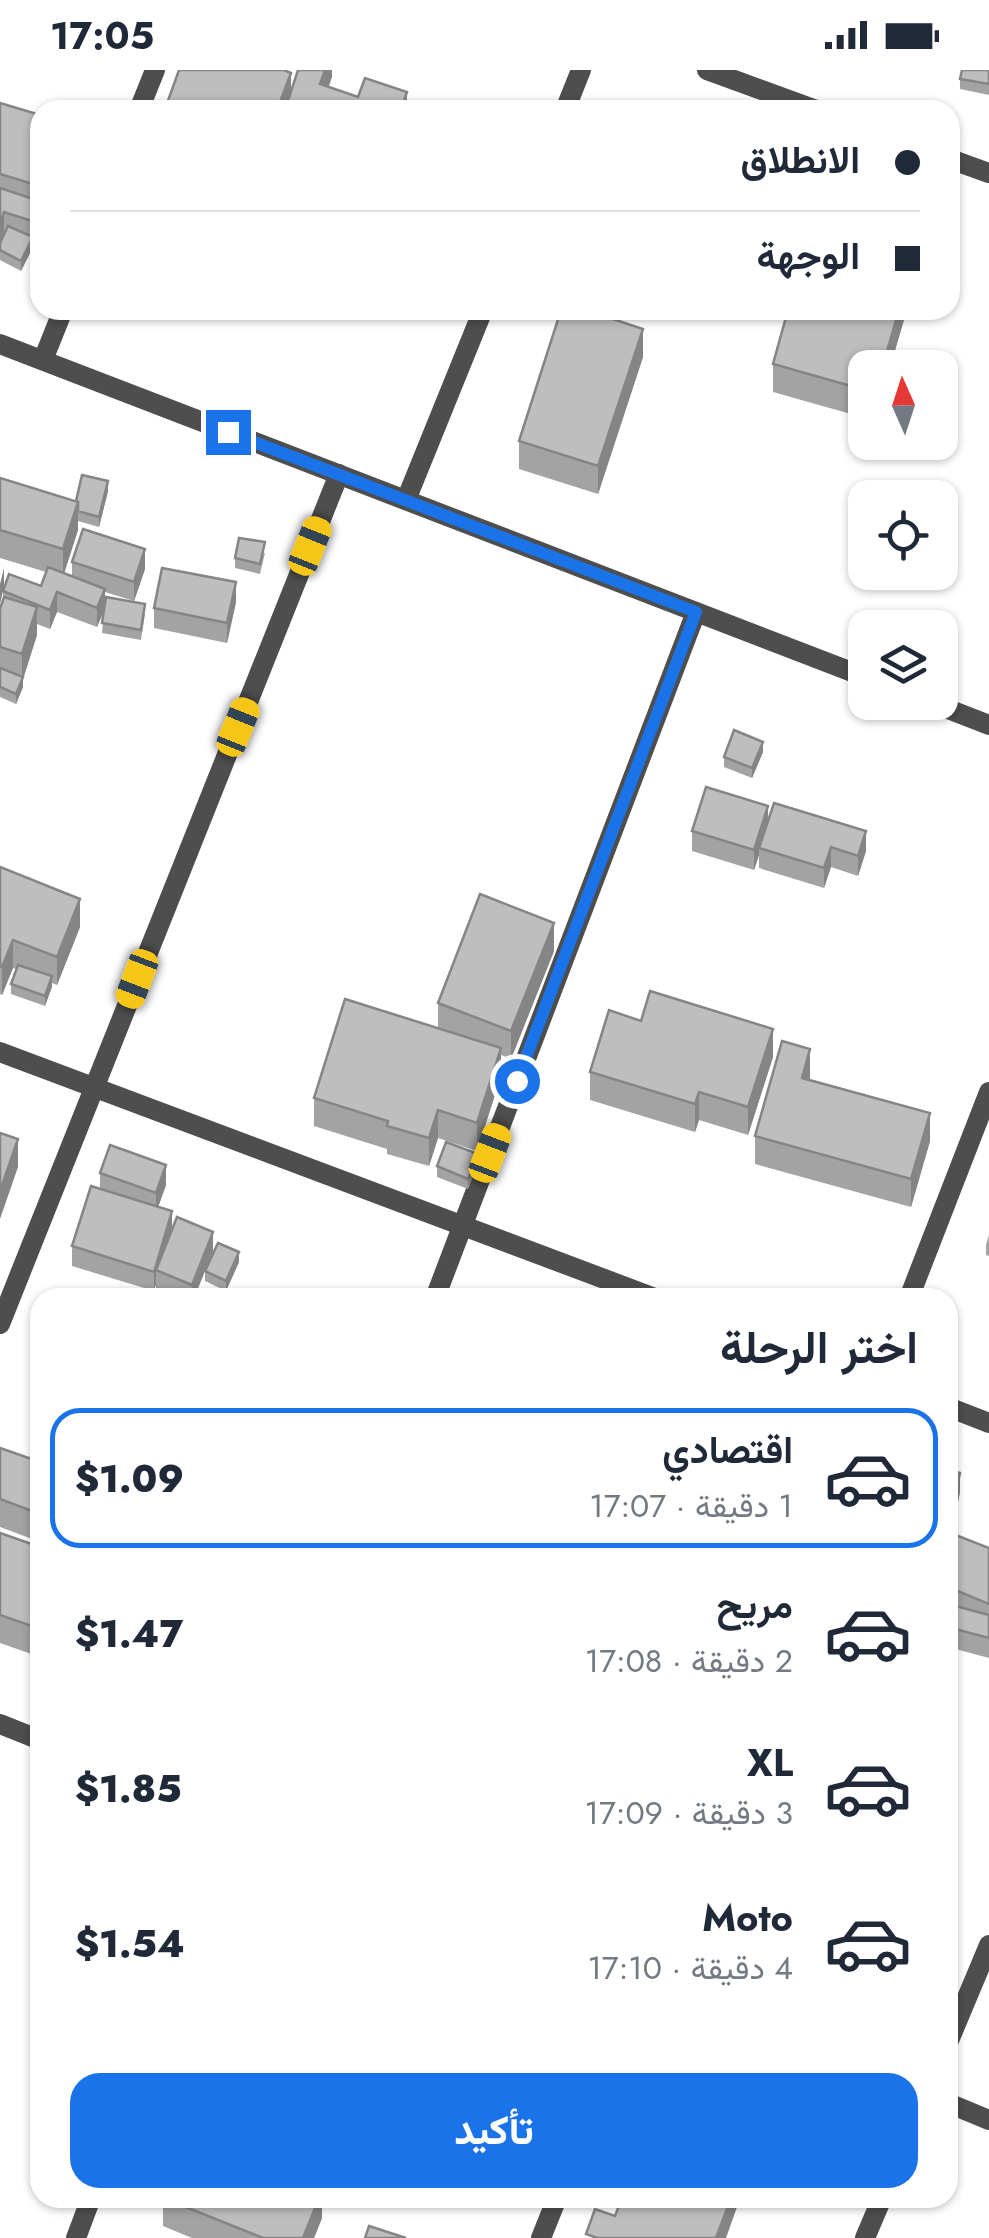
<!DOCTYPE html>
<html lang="ar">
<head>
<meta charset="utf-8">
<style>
  body { margin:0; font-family:Jost,Vazirmatn,sans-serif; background:#f2f2f3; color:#1f2937; direction:rtl; height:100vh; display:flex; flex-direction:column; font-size:38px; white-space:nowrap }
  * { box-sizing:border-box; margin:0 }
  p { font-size:32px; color:#747a83 }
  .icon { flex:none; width:55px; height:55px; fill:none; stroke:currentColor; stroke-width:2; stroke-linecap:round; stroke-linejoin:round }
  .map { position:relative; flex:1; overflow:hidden; direction:ltr }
  .drawer { position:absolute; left:30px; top:1218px; width:928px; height:920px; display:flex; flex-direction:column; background:#fff; border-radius:30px; box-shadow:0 2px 8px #0004; direction:rtl }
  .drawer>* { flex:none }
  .banner { position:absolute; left:30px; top:30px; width:930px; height:220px; border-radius:30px; box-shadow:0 2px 8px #0004; direction:rtl; display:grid; align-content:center; height:220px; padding:0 40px; background:#fff }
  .needle { width:65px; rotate:357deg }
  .fabs { position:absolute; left:848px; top:280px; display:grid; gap:20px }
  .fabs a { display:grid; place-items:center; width:110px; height:110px; border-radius:20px; background:#fff; box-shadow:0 2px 8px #0004; font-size:50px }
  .end { position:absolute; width:45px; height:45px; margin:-22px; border:12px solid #1a73e8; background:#fff; box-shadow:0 0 0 5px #fff }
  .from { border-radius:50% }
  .car { position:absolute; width:30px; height:60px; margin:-30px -15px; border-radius:12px; box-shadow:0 0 8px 2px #0007; background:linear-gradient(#f5c518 24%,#345 0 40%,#f5c518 0 76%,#345 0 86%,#f5c518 0) }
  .banner b { display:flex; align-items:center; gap:35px; height:95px; font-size:38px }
  .banner b+b { border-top:2px solid #e0e1e3 }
  .banner i { width:25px; height:25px; background:#1f2937 }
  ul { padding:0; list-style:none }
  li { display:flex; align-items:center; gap:30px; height:140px; margin:0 20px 15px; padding:0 20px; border:5px solid transparent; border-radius:30px }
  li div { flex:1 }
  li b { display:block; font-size:38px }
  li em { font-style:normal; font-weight:800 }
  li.current { border-color:#1a73e8 }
  li>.icon { width:90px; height:90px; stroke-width:1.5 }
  h2 { padding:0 40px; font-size:45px; line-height:120px }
  .primary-button { display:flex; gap:20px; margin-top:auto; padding:20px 40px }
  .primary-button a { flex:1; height:115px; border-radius:30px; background:#1a73e8; color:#fff; font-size:40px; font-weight:800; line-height:115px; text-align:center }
  .status { display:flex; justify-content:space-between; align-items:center; height:70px; padding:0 50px; background:#fff; direction:ltr }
  .status svg { height:28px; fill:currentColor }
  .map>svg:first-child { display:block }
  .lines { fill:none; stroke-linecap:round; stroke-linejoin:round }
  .minor { stroke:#4e4e4e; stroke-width:20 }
  .wall { fill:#a3a3a3 }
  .shaded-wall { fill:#858585 }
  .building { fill:#bebebe; stroke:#858585; stroke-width:2.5 }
  .route { stroke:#1a73e8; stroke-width:12 }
</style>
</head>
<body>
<div class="status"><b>17:05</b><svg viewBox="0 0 49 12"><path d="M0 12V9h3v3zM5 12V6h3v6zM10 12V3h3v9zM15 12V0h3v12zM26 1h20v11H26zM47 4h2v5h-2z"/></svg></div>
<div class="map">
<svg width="989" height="2168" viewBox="0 0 989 2168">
  <rect width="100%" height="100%" fill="#fff"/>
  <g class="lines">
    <!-- minor -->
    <g class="minor">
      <path d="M 707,0 L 816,40"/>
      <path d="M 139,40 L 155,0"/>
      <path d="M 565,40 L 581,0"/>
      <path d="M 950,89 L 989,103"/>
      <path d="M 0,274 L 865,607"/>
      <path d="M 43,290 L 63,240"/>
      <path d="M 406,430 L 483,240"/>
      <path d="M 930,632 L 989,655"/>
      <path d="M 0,982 L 655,1228"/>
      <path d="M 435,1228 L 696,542"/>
      <path d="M 909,1228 L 989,1022"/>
      <path d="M 0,1254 L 339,404"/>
      <path d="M 948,1337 L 989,1353"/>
      <path d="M 0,1654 L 40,1670"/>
      <path d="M 948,1973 L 989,1875"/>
      <path d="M 948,2033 L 989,2050"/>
      <path d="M 76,2168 L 91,2128"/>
      <path d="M 541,2168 L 557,2128"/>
      <path d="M 865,2168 L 882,2128"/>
    </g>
  </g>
  <!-- wall -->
  <g class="wall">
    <path d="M 989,0 L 989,25 L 960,19 L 960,9 Z"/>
    <path d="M 0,33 L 40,120 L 37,130 L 39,151 L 33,168 L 33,177 L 21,201 L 0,190 Z"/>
    <path d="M 643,287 L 598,424 L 519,399 L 519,371 Z"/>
    <path d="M 773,294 L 865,298 L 865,348 L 773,322 Z"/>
    <path d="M 0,408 L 76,431 L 108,421 L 99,457 L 78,451 L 78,460 L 64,503 L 72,507 L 72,492 L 145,499 L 134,531 L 105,522 L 105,537 L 145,544 L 141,570 L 102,563 L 104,540 L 97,557 L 57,542 L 50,559 L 37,554 L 37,565 L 23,609 L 23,617 L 16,634 L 0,627 L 0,539 L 3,531 L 3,522 L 4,517 L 41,516 L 46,502 L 0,488 Z"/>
    <path d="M 265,483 L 260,504 L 235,498 L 235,488 Z"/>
    <path d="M 236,532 L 227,573 L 154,558 L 154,538 Z"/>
    <path d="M 763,682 L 752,708 L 724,697 L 724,687 Z"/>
    <path d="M 768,749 L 866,781 L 858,806 L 831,797 L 824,818 L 759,798 L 759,785 L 754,800 L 692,781 L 692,761 Z"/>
    <path d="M 0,797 L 80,857 L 57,915 L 52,913 L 45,936 L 11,924 L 11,914 L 16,899 L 13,898 L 2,925 L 0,924 Z"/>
    <path d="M 554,881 L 511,989 L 501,985 L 501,1006 L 477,1081 L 438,1068 L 429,1096 L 387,1084 L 387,1079 L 314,1056 L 314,1028 L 438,958 L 438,933 Z"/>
    <path d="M 641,951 L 773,987 L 748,1065 L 699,1050 L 695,1062 L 590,1030 L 590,1002 Z"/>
    <path d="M 810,1007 L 810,1010 L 930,1071 L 911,1137 L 755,1094 L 755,1066 Z"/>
    <path d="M 478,1094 L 468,1119 L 437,1107 L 437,1096 Z"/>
    <path d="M 100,1103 L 166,1115 L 158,1137 L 172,1159 L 213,1181 L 206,1197 L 239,1192 L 226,1221 L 205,1211 L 205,1201 L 194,1228 L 175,1228 L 156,1220 L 156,1214 L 154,1221 L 72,1196 L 72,1176 L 100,1119 Z"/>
    <path d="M 989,1165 L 989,1186 L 986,1185 L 986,1175 Z"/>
    <path d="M 0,1378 L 40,1392 L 40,1472 L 0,1457 Z"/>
    <path d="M 948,1400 L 960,1422 L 951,1464 L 989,1478 L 989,1588 L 948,1577 Z"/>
    <path d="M 0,1463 L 40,1477 L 40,1577 L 37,1586 L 0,1573 Z"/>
    <path d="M 163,2128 L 332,2128 L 329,2138 L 322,2136 L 322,2148 L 314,2168 L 192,2168 L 163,2156 Z"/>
  </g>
  <!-- shaded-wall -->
  <g class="shaded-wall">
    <path d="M 325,0 L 332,0 L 332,7 L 321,40 L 320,14 Z"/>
    <path d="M 291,3 L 291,31 L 288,40 L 277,40 Z"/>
    <path d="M 407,22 L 407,40 L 401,40 Z"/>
    <path d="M 40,91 L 40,120 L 33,142 L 33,114 Z"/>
    <path d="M 39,131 L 39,151 L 33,168 L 33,177 L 21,201 L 21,191 L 32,169 L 32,151 Z"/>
    <path d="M 4,142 L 4,161 L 0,174 L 0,155 Z"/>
    <path d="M 899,240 L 907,240 L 890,298 L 882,298 Z"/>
    <path d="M 643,259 L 643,287 L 598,424 L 598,396 Z"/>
    <path d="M 108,411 L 108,421 L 99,457 L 99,447 Z"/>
    <path d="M 78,432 L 78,460 L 63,507 L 63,479 Z"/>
    <path d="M 145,479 L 145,499 L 134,531 L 134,512 Z"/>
    <path d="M 4,498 L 4,517 L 0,534 L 0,514 Z"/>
    <path d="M 236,512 L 236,532 L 227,573 L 227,553 Z"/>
    <path d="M 105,519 L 105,538 L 97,557 L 97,538 Z"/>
    <path d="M 57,522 L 57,542 L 50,559 L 50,540 Z"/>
    <path d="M 37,537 L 37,565 L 23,609 L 23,617 L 16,634 L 16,624 L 22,609 L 22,584 Z"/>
    <path d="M 763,672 L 763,682 L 752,708 L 752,698 Z"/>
    <path d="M 768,736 L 768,756 L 759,778 L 759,785 L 754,800 L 754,780 Z"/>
    <path d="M 866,761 L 866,781 L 858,806 L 858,786 Z"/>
    <path d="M 831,777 L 831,797 L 824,818 L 824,798 Z"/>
    <path d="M 80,829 L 80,857 L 57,915 L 57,887 Z"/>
    <path d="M 554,853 L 554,881 L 511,989 L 511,961 Z"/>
    <path d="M 13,870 L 13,898 L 2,925 L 2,897 Z"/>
    <path d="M 52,906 L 52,917 L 45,936 L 45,926 Z"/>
    <path d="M 773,959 L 773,987 L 748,1065 L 748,1037 Z"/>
    <path d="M 501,978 L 501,1006 L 477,1081 L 477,1053 Z"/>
    <path d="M 810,979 L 810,1007 L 802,1036 L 802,1008 Z"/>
    <path d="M 699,1022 L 699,1050 L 695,1062 L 695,1034 Z"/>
    <path d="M 438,1040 L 438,1068 L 429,1096 L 429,1068 Z"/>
    <path d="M 930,1043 L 930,1071 L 911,1137 L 911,1109 Z"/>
    <path d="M 18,1069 L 18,1097 L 0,1149 L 0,1121 Z"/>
    <path d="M 478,1084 L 478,1094 L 468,1119 L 468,1109 Z"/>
    <path d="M 166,1095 L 166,1115 L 156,1143 L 156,1123 Z"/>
    <path d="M 172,1141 L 172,1160 L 156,1200 L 156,1214 L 154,1221 L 154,1202 Z"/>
    <path d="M 213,1162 L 213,1181 L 194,1228 L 192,1228 L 192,1215 Z"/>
    <path d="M 239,1182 L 239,1192 L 226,1221 L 226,1211 Z"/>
    <path d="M 960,1403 L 960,1422 L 950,1469 L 950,1449 Z"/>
    <path d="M 40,1549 L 40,1577 L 37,1586 L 37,1558 Z"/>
    <path d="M 319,2128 L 322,2128 L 322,2148 L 314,2168 L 303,2168 Z"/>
    <path d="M 731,2128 L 737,2128 L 737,2137 L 726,2168 L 716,2168 Z"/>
  </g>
  <!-- building -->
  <g class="building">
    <path d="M 179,0 L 284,0 L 291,3 L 277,40 L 168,40 L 165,39 Z"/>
    <path d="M 298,0 L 325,0 L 320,14 L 358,27 L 365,8 L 407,22 L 401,40 L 285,40 Z"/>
    <path d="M 962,0 L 989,0 L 989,14 L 960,9 Z"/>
    <path d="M 0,33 L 40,45 L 40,91 L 33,114 L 0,104 Z"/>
    <path d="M 0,118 L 39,131 L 32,151 L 4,142 L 0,155 Z"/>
    <path d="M 8,156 L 33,167 L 21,191 L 0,180 L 0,173 Z"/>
    <path d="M 561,240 L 586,240 L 643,259 L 598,396 L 519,371 Z"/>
    <path d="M 788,240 L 899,240 L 882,298 L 865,298 L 865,320 L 773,294 Z"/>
    <path d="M 82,405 L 108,411 L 99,447 L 78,441 L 78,432 L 76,431 Z"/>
    <path d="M 0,408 L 78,432 L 63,479 L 0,460 Z"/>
    <path d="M 83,459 L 145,479 L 134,512 L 72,492 Z"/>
    <path d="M 239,468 L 265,472 L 260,494 L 235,488 Z"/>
    <path d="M 48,497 L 105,519 L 97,538 L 57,522 L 50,540 L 3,521 L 9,504 L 41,516 Z"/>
    <path d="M 162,498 L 236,512 L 227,553 L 154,538 Z"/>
    <path d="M 4,527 L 37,537 L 22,584 L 0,577 L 0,539 Z"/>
    <path d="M 106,527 L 145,534 L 141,560 L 102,553 Z"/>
    <path d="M 0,598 L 23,607 L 16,624 L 0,617 Z"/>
    <path d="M 734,660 L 763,672 L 752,698 L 724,687 Z"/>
    <path d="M 706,717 L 768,736 L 754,780 L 692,761 Z"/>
    <path d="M 774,733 L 866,761 L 858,786 L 831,777 L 824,798 L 759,778 Z"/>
    <path d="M 0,797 L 80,829 L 57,887 L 13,870 L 2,897 L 0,896 Z"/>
    <path d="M 480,824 L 554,853 L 511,961 L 438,933 Z"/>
    <path d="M 18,895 L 52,906 L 45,926 L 11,914 Z"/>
    <path d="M 650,921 L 773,959 L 748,1037 L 699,1022 L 695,1034 L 590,1002 L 609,940 L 641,951 Z"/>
    <path d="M 345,929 L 501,978 L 477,1053 L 438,1040 L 429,1068 L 387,1056 L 388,1051 L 314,1028 Z"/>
    <path d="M 782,971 L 810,979 L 802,1008 L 930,1043 L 911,1109 L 755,1066 Z"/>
    <path d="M 0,1063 L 18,1069 L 0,1121 Z"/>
    <path d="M 446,1072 L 478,1084 L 468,1109 L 437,1096 Z"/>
    <path d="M 110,1075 L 166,1095 L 156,1123 L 100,1103 Z"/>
    <path d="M 91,1116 L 172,1141 L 154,1202 L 72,1176 Z"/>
    <path d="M 177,1147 L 213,1162 L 192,1215 L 156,1200 Z"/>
    <path d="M 218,1173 L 239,1182 L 226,1211 L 205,1201 Z"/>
    <path d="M 0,1378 L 40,1392 L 40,1444 L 0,1429 Z"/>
    <path d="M 948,1400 L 960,1403 L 950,1449 L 948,1449 Z"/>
    <path d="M 948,1462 L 989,1478 L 989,1534 L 948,1517 Z"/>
    <path d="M 0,1463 L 40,1477 L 40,1549 L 37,1558 L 0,1545 Z"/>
    <path d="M 948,1534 L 989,1545 L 989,1568 L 948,1557 Z"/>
    <path d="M 163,2128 L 319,2128 L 303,2168 L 263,2168 Z"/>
    <path d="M 622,2128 L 731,2128 L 716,2168 L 597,2168 L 586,2164 L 595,2139 L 615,2146 Z"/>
    <path d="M 369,2156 L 406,2168 L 365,2168 Z"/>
  </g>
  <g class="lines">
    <!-- route -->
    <path class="route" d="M 228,362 L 696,542 L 517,1011"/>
  </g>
</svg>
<div class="fabs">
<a><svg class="needle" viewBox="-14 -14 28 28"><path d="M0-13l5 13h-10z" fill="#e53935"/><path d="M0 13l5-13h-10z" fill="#747a83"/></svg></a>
<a><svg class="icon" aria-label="locate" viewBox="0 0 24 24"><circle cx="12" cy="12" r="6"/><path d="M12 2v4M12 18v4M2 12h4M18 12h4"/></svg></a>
<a><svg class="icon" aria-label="layers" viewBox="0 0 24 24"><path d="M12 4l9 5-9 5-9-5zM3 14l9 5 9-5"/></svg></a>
</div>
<i class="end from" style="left:517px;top:1011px"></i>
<i class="end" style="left:228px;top:362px"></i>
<i class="car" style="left:310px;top:476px;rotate:22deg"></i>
<i class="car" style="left:238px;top:657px;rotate:22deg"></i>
<i class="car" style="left:137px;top:909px;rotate:201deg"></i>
<i class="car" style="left:490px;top:1083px;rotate:21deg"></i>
<div class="banner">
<b><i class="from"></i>الانطلاق</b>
<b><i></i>الوجهة</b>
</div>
<section class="drawer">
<h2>اختر الرحلة</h2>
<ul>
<li class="current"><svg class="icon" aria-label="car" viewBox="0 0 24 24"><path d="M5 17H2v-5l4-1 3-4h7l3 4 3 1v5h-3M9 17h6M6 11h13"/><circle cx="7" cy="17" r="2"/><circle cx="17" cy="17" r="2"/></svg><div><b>اقتصادي</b><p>1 دقيقة · 17:07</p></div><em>$1.09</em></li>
<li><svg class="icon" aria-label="car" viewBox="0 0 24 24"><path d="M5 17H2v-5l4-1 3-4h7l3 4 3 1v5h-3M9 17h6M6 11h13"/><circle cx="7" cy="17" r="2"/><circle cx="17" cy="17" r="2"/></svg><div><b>مريح</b><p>2 دقيقة · 17:08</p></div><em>$1.47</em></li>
<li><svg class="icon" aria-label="car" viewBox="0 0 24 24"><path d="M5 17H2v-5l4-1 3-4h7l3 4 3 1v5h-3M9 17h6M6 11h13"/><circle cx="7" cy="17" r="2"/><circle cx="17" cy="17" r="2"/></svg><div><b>XL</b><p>3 دقيقة · 17:09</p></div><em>$1.85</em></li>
<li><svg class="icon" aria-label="car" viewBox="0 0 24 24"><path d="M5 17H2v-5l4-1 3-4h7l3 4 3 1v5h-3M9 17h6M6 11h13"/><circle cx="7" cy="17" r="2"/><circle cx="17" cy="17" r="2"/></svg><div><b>Moto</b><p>4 دقيقة · 17:10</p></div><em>$1.54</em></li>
</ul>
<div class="primary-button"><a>تأكيد</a></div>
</section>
</div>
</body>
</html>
